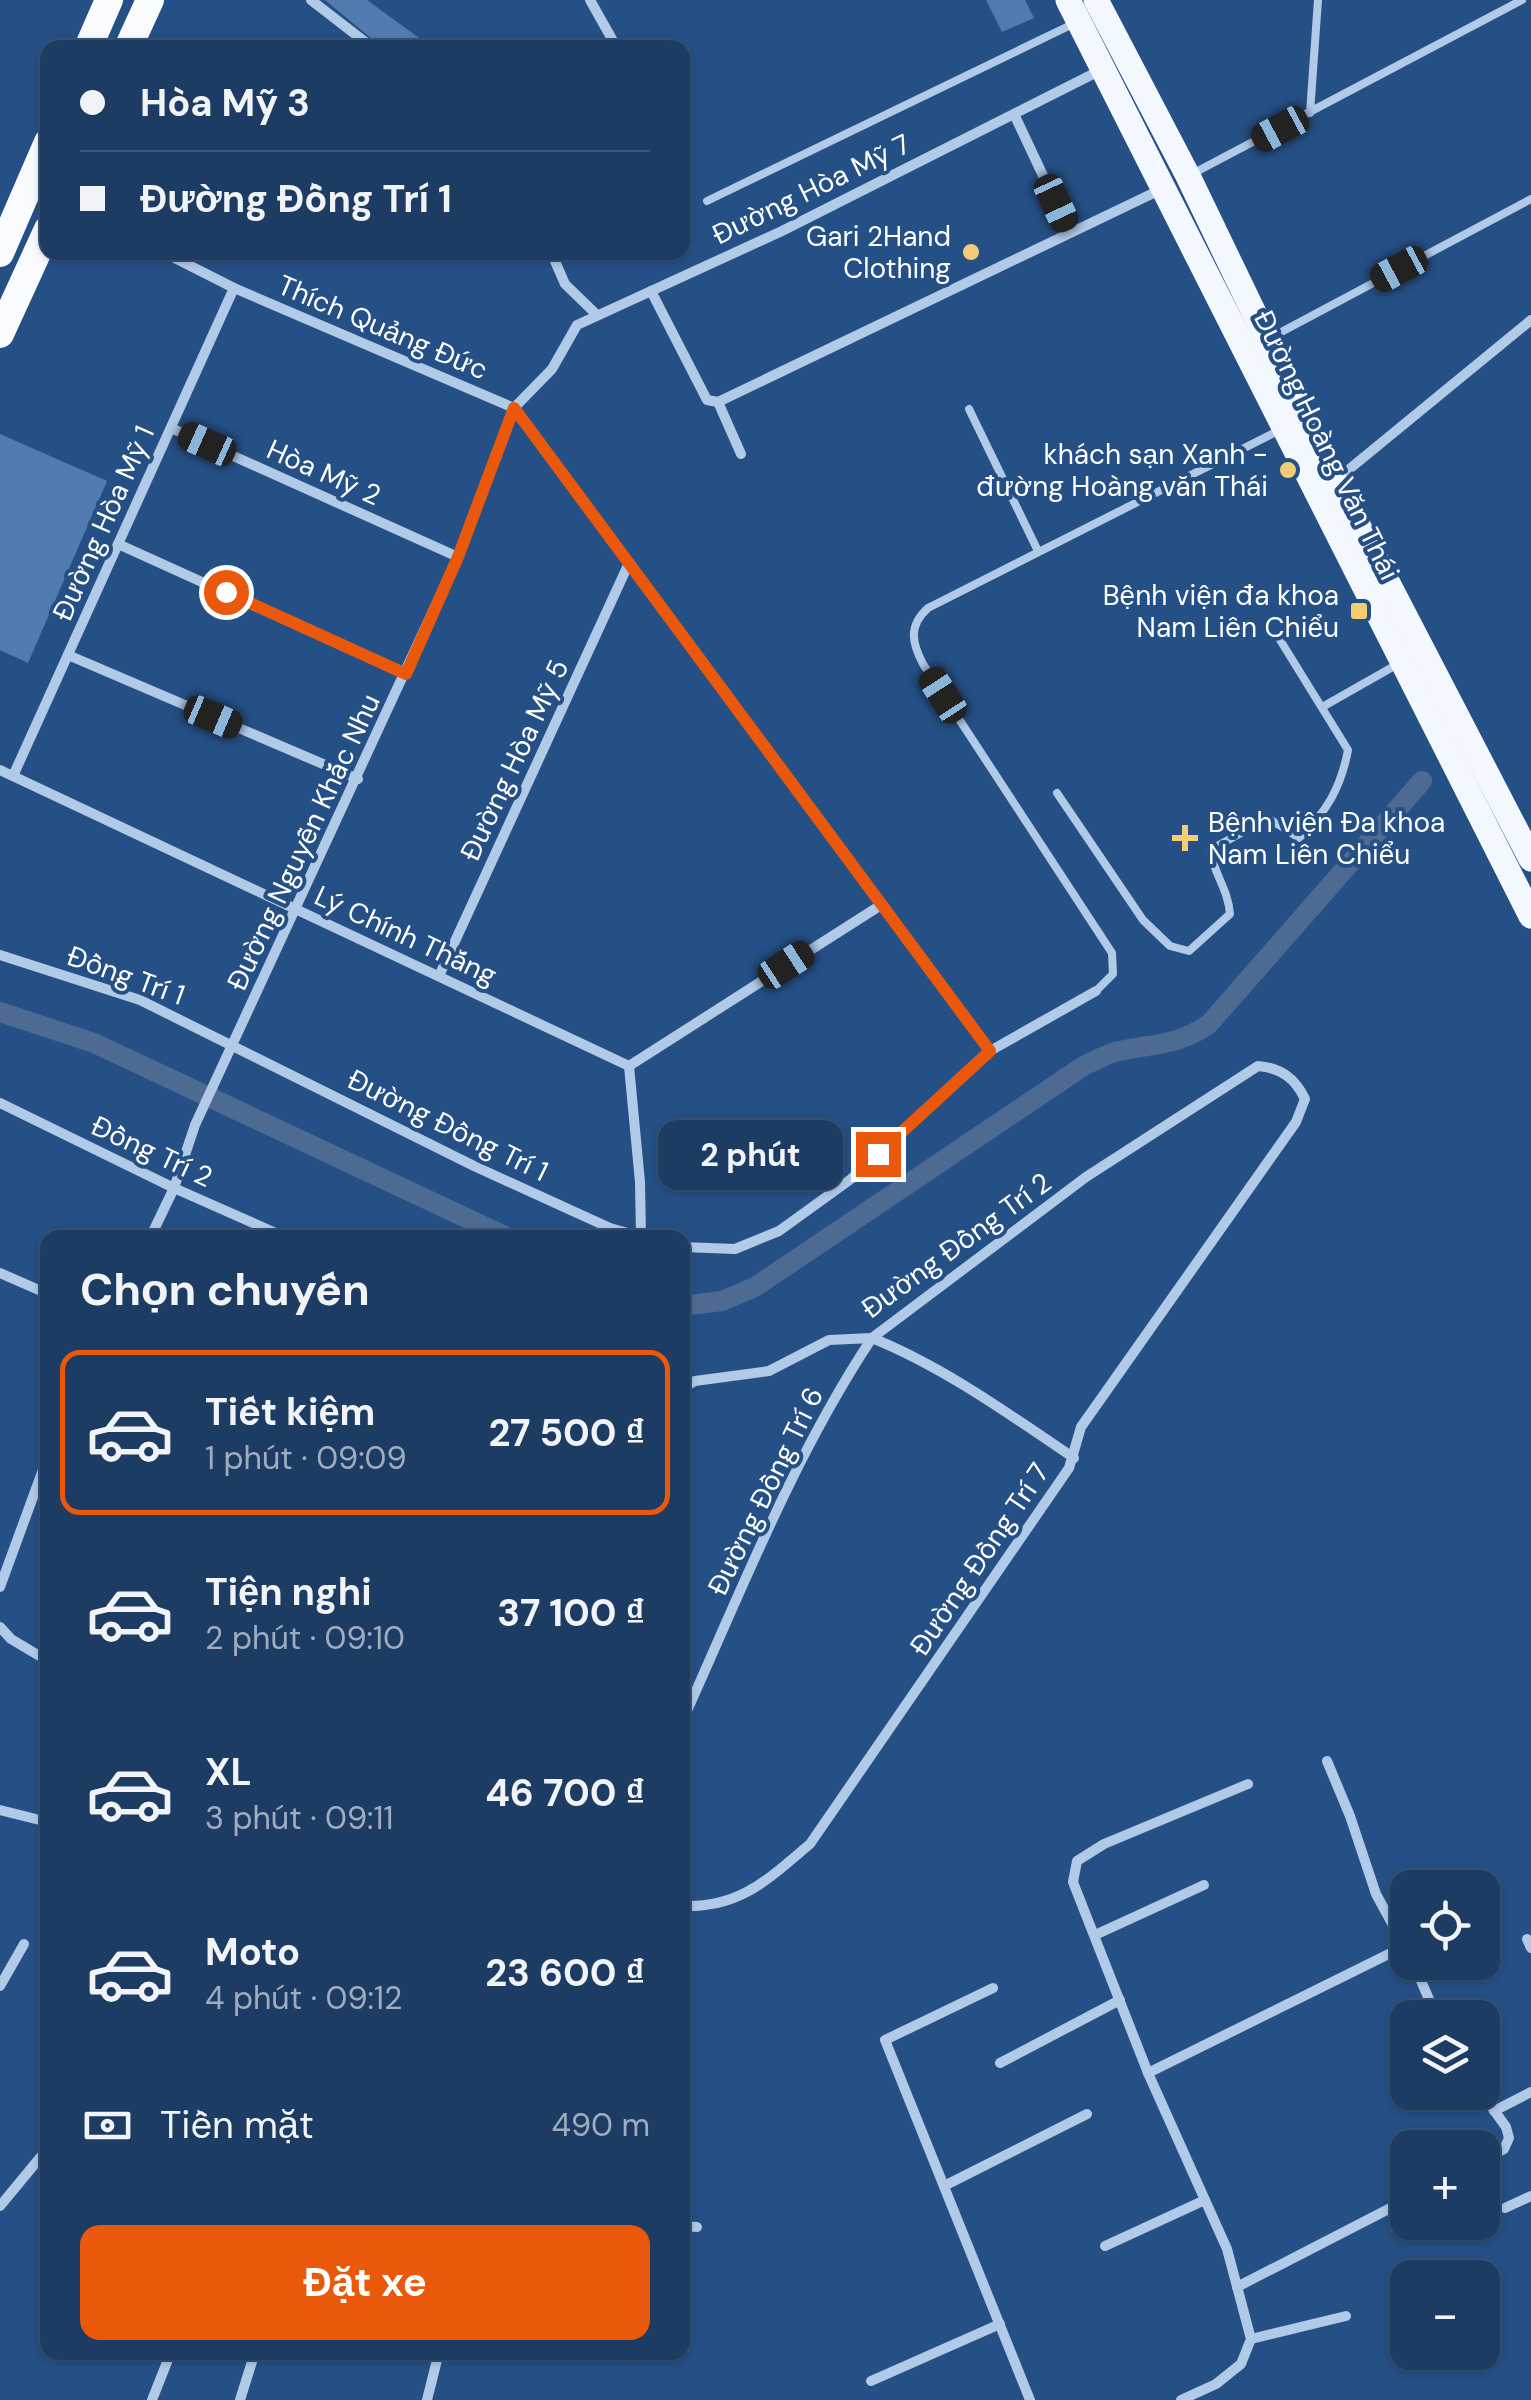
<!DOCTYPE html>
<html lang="vi">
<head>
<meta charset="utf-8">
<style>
  body { margin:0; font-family:"DM Sans",sans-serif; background:#29476d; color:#f1f3f6; height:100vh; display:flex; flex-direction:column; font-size:38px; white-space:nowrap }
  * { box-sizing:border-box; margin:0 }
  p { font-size:32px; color:#a0adbf }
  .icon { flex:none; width:55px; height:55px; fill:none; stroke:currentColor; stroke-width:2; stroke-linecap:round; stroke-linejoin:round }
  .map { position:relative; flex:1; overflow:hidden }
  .details { position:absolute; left:40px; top:1230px; width:650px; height:1130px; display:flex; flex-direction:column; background:#1c3c64; border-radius:20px; box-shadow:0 2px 8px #0004,0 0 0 2px #3a5678 }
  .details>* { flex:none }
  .guide { position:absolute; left:40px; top:40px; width:650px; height:220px; border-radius:20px; box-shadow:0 2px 8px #0004,0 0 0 2px #3a5678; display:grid; align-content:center; height:220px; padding:0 40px; background:#1c3c64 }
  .controls { position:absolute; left:1390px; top:1870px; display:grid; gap:20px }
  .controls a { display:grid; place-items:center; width:110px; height:110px; border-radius:20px; background:#1c3c64; box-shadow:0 2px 8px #0004,0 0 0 2px #3a5678; font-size:50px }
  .end { position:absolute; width:45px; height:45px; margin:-22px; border:12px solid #ea580c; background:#fff; box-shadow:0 0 0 5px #fff }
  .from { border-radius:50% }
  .bubble { position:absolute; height:70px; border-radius:20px; background:#1c3c64; box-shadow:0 2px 8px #0004,0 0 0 2px #3a5678; font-size:32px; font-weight:700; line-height:70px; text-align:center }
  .car { position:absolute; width:30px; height:60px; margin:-30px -15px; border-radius:12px; box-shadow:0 0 8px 2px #0007; background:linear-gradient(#222 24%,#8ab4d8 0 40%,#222 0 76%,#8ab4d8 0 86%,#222 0) }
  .guide b { display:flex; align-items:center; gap:35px; height:95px; font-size:38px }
  .guide b+b { border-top:2px solid #3a5678 }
  .guide i { width:25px; height:25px; background:#f1f3f6 }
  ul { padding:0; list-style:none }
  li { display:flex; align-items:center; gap:30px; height:165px; margin:0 20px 15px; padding:0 20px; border:5px solid transparent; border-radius:20px }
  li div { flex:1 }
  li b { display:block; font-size:38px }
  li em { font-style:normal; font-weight:700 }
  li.on { border-color:#ea580c }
  li>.icon { width:90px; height:90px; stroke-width:1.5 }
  h2 { padding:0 40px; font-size:45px; line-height:120px }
  .pay { display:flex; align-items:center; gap:25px; height:110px; padding:0 40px; font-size:38px }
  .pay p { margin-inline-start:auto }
  .button { display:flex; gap:20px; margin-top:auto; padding:20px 40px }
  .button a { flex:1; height:115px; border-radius:20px; background:#ea580c; color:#fff; font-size:40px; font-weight:700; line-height:115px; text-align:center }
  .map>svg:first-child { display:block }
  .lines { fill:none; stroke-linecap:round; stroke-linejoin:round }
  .canal { stroke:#4d6b92; stroke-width:20 }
  .building { fill:#527cb0 }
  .service { stroke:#b0cae8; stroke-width:8 }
  .minor { stroke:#b0cae8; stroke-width:10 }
  .primary { stroke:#f3f7fe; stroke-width:25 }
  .trunk { stroke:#f9fbfe; stroke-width:28 }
  .route { stroke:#ea580c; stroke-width:12 }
  .poi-dot { fill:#f2cd75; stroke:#255086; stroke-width:4 }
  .labels { text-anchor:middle; stroke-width:8; stroke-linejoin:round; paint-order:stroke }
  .street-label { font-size:28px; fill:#fff; stroke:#255086 }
  .poi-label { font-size:28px; fill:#fff; stroke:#255086; text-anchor:end }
</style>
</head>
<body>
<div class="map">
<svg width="1531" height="2400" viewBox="0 0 1531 2400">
  <rect width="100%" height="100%" fill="#255086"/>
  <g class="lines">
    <!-- canal -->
    <g class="canal">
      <path d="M 0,1012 L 94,1043 L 509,1238"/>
      <path d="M 682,1306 L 722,1301 L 755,1287 L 1085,1065 C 1095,1061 1105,1055 1115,1052 C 1152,1043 1176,1047 1209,1024 L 1422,781"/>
    </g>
  </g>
  <!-- building -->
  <g class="building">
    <path d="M 325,0 L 367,0 L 433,48 L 383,48 Z"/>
    <path d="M 986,0 L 1025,0 L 1034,18 L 1002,32 Z"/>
    <path d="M 0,434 L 107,481 L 28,663 L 0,650 Z"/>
  </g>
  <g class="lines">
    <!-- service -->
    <g class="service">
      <path d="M 1310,113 L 1318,0"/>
      <path d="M 1192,174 L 1522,0"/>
      <path d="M 707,201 L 1075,23"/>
      <path d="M 1270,338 L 1531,199"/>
      <path d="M 969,409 L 1038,551"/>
      <path d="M 1324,706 L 1398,664"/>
      <path d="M 1057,793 L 1143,920 L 1170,946 L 1189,951 L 1230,914 C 1228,889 1214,874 1210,850 L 1268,818 L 1299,838 C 1327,812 1341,787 1348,750 L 1277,635"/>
      <path d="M 1096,991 L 1113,974 L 1112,953 L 923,664 C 912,643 908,626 928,608 L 1282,429"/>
    </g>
    <!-- minor -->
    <g class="minor">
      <path d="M 311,0 L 373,48"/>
      <path d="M 590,0 L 617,48"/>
      <path d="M 1014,114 L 1070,233"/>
      <path d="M 30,185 L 48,194"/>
      <path d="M 163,252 L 234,288 L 514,408 L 990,1051"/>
      <path d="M 551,252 L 565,284 L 597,315"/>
      <path d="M 651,291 L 707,400 L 718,402 L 1164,188"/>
      <path d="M 718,402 L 741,454"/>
      <path d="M 171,428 L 458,557"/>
      <path d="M 1336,480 L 1531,320"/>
      <path d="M 118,544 L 405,674"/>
      <path d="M 68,655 L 358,779"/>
      <path d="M 0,770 L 629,1066"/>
      <path d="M 13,776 L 234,288"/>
      <path d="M 0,955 L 140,1000 L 474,1166 L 610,1228 L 645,1238"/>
      <path d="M 439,976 L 629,563"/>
      <path d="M 629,1066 L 881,905"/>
      <path d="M 629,1066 L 640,1182 L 641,1236"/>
      <path d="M 0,1103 L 174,1188 L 287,1238"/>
      <path d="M 150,1238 L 174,1188 L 195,1125 L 458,557 L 514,408 L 552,369 L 577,325 L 782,231 L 1101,70"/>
      <path d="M 682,1247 L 735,1249 L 779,1231 L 851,1179 L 990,1051 L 1096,991"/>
      <path d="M 0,1273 L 48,1294"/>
      <path d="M 872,1338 C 944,1367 1010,1415 1074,1458"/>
      <path d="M 682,1388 L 695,1381 L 769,1371 L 829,1340 L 872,1338 L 1086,1177 L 1258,1066 C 1281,1068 1295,1078 1305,1099 L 1296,1122 L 1081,1427 L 1069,1468 L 810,1844 C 768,1879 741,1908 682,1906"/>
      <path d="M 0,1587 L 48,1456"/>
      <path d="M 0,1627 L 11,1639 L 48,1661"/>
      <path d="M 682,1722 C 741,1592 793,1457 872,1338"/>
      <path d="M 1327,1761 L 1350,1816 L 1376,1894 L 1406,1949"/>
      <path d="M 0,1810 L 48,1822"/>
      <path d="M 1095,1935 L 1204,1885"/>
      <path d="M 1527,1939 L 1531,1948"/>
      <path d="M 1413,1962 L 1437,2018"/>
      <path d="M 0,1986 L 24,1944"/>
      <path d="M 993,1988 L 885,2040 L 1030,2400"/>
      <path d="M 1000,2063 L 1120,2000"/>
      <path d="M 1148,2073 L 1405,1946"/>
      <path d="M 1481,2092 L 1506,2127 L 1509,2138 L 1504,2149 L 1482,2160"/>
      <path d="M 1494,2111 L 1531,2092"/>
      <path d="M 944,2186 L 1087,2114"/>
      <path d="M 0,2206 L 48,2148"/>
      <path d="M 1505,2208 L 1531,2196"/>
      <path d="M 682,2226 L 697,2227"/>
      <path d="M 1105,2246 L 1205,2200"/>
      <path d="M 1237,2287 L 1408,2199"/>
      <path d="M 1251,2339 L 1346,2316"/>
      <path d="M 871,2381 L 1000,2324"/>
      <path d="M 152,2400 L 171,2352"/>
      <path d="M 240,2400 L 255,2352"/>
      <path d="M 427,2400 L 439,2352"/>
      <path d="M 1181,2400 L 1216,2384 L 1241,2364 L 1251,2339 L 1227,2249 L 1148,2073 L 1073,1882 L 1077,1861 L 1104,1844 L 1248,1784"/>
    </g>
    <!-- primary -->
    <g class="primary">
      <path d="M 1068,0 L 1531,916"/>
      <path d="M 1096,0 L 1188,176 L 1335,481 L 1531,859"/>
    </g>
    <!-- trunk -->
    <g class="trunk">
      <path d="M 88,48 L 109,0"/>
      <path d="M 128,48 L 150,0"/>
      <path d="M 0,253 L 48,142"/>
      <path d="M 0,334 L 48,229"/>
    </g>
  </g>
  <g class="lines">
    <!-- route -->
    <path class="route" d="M 226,592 L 406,674 L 458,557 L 514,408 L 990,1051 L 878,1154"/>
  </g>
  <!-- markers -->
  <g class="poi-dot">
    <circle cx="971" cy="252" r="10"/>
    <circle cx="1288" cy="470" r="10"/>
    <rect x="1349" y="601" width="20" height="20" rx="5"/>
    <path d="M1180 823h10v10h10v10h-10v10h-10v-10h-10v-10h10z"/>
  </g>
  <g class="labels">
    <!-- street labels -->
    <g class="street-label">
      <text transform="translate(811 189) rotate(-26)" y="10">Đường Hòa Mỹ 7</text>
      <text transform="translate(383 327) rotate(23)" y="10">Thích Quảng Đức</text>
      <text transform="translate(1327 445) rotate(64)" y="10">Đường Hoàng Văn Thái</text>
      <text transform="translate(324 472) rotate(24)" y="10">Hòa Mỹ 2</text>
      <text transform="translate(103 523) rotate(-66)" y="10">Đường Hòa Mỹ 1</text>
      <text transform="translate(514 760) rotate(-65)" y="10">Đường Hòa Mỹ 5</text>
      <text transform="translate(303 842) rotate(-65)" y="10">Đường Nguyễn Khắc Nhu</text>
      <text transform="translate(406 935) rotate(25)" y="10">Lý Chính Thắng</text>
      <text transform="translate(126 975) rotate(20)" y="10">Đồng Trí 1</text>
      <text transform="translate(448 1125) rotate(26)" y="10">Đường Đồng Trí 1</text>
      <text transform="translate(152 1151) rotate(25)" y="10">Đồng Trí 2</text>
      <text transform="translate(956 1245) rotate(-36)" y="10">Đường Đồng Trí 2</text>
      <text transform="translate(765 1491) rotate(-64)" y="10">Đường Đồng Trí 6</text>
      <text transform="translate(979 1559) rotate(-56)" y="10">Đường Đồng Trí 7</text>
    </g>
    <!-- poi labels -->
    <g class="poi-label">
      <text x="951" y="246">Gari 2Hand<tspan x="951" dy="32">Clothing</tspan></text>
      <text x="1268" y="464">khách sạn Xanh -<tspan x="1268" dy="32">đường Hoàng văn Thái</tspan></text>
      <text x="1339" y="605">Bệnh viện đa khoa<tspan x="1339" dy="32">Nam Liên Chiểu</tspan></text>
      <text x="1208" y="832" text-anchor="start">Bệnh viện Đa khoa<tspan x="1208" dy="32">Nam Liên Chiểu</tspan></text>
    </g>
  </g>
</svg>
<div class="controls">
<a><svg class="icon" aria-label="locate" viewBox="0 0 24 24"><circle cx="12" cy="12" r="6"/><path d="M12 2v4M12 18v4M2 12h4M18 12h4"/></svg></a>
<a><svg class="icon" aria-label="layers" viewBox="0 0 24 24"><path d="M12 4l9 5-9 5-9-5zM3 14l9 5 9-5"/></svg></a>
<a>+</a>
<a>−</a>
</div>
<i class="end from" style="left:226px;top:592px"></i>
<i class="end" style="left:878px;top:1154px"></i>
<div class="bubble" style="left:658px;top:1120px;width:185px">2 phút</div>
<i class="car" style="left:1280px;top:129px;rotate:242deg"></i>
<i class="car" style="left:1056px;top:203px;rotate:155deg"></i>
<i class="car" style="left:1399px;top:269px;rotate:242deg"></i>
<i class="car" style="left:207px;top:444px;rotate:294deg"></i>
<i class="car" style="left:943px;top:695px;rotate:327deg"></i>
<i class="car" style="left:213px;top:717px;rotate:113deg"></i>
<i class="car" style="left:786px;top:965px;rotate:57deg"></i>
<div class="guide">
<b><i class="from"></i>Hòa Mỹ 3</b>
<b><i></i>Đường Đồng Trí 1</b>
</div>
<section class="details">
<h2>Chọn chuyến</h2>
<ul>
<li class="on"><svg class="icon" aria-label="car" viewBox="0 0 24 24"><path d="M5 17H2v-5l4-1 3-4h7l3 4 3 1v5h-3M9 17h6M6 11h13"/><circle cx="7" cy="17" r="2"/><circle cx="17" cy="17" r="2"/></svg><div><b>Tiết kiệm</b><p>1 phút · 09:09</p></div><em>27 500 ₫</em></li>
<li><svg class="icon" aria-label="car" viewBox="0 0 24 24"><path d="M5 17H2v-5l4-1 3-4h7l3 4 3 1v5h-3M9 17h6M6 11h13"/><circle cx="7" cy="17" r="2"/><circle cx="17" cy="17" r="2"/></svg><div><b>Tiện nghi</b><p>2 phút · 09:10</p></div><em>37 100 ₫</em></li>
<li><svg class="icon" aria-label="car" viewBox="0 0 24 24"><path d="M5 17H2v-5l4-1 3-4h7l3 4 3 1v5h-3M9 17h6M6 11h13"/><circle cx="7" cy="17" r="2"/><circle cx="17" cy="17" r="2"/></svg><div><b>XL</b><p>3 phút · 09:11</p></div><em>46 700 ₫</em></li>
<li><svg class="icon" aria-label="car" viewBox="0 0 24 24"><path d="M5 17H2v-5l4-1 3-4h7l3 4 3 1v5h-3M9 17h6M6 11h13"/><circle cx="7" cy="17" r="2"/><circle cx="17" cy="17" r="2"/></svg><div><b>Moto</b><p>4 phút · 09:12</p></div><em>23 600 ₫</em></li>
</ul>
<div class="pay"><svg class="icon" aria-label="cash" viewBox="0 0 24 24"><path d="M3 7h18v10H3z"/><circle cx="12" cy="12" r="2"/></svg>Tiền mặt<p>490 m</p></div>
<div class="button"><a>Đặt xe</a></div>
</section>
</div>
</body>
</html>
